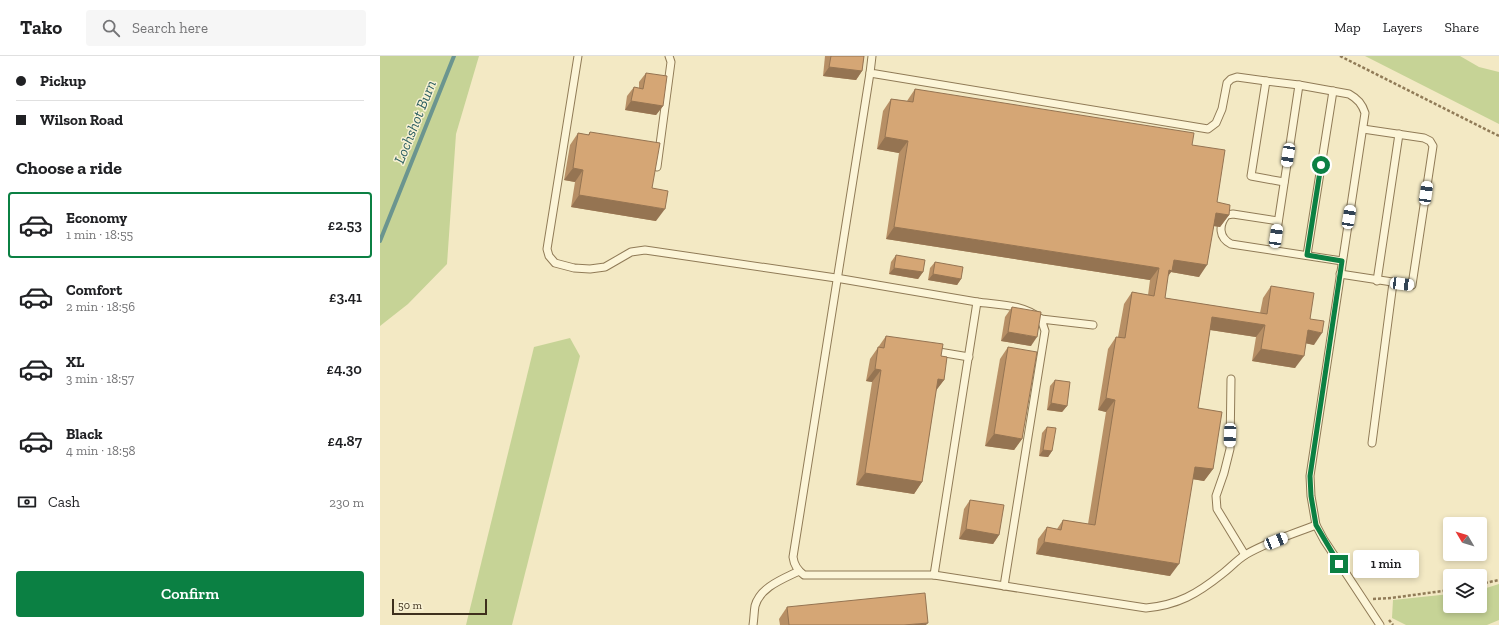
<!DOCTYPE html>
<html lang="en">
<head>
<meta charset="utf-8">
<style>
  body { margin:0; font-family:"Zilla Slab",serif; background:#f6f6f6; color:#202124; height:100vh; display:flex; flex-direction:column; font-size:15px; white-space:nowrap }
  * { box-sizing:border-box; margin:0 }
  p { font-size:13px; color:#757577 }
  .icon { flex:none; width:22px; height:22px; fill:none; stroke:currentColor; stroke-width:2; stroke-linecap:round; stroke-linejoin:round }
  .map { position:relative; flex:1; overflow:hidden }
  .details { display:flex; flex-direction:column; background:#fff; width:380px }
  .details>* { flex:none }
  .guide { display:grid; align-content:center; height:88px; padding:0 16px; background:#fff }
  .needle { width:26px; rotate:308deg }
  .buttons { position:absolute; left:1063px; top:461px; display:grid; gap:8px }
  .buttons a { display:grid; place-items:center; width:44px; height:44px; border-radius:4px; background:#fff; box-shadow:0 2px 6px #0003; font-size:20px }
  .scale { position:absolute; left:12px; bottom:10px; width:95px; box-sizing:border-box; padding-left:4px; border:2px solid #3e301d; border-top:0; font-size:11px; line-height:14px; white-space:nowrap; color:#3e301d; -webkit-text-stroke:3px #f9f2d4; paint-order:stroke }
  .end { position:absolute; width:18px; height:18px; margin:-9px; border:5px solid #0b8043; background:#fff; box-shadow:0 0 0 2px #fff }
  .from { border-radius:50% }
  .bubble { position:absolute; height:28px; border-radius:4px; background:#fff; box-shadow:0 2px 6px #0003; font-size:13px; font-weight:600; line-height:28px; text-align:center }
  .car { position:absolute; width:12px; height:24px; margin:-12px -6px; border-radius:5px; box-shadow:0 0 3px 1px #0007; background:linear-gradient(#fff 24%,#345 0 40%,#fff 0 76%,#345 0 86%,#fff 0) }
  .guide b { display:flex; align-items:center; gap:14px; height:38px; font-size:15px }
  .guide b+b { border-top:1px solid #e0e0e0 }
  .guide i { width:10px; height:10px; background:#202124 }
  ul { padding:0; list-style:none }
  li { display:flex; align-items:center; gap:12px; height:66px; margin:0 8px 6px; padding:0 8px; border:2px solid transparent; border-radius:4px }
  li div { flex:1 }
  li b { display:block; font-size:15px }
  li em { font-style:normal; font-weight:600 }
  li.active { border-color:#0b8043 }
  li>.icon { width:36px; height:36px; stroke-width:1.5 }
  h2 { padding:0 16px; font-size:18px; line-height:48px }
  .pay { display:flex; align-items:center; gap:10px; height:44px; padding:0 16px; font-size:15px }
  .pay p { margin-inline-start:auto }
  .primary-button { display:flex; gap:8px; margin-top:auto; padding:8px 16px }
  .primary-button a { flex:1; height:46px; border-radius:4px; background:#0b8043; color:#fff; font-size:16px; font-weight:600; line-height:46px; text-align:center }
  header { display:flex; align-items:center; gap:24px; box-sizing:border-box; height:56px; padding:0 20px; background:#fff; border-bottom:1px solid #e0e0e0 }
  header strong { font-size:19px }
  nav { display:flex; gap:22px; margin-inline-start:auto; font-size:14px }
  .search { width:280px; height:36px; background:#f6f6f6; display:flex; align-items:center; gap:10px; box-sizing:border-box; padding:0 14px; border-radius:4px; color:#757577; font-size:15px }
  main { display:flex; flex:1; min-height:0 }
  .map>svg:first-child { display:block }
  .green { fill:#c6d396 }
  .lines { fill:none; stroke-linecap:round; stroke-linejoin:round }
  .stream { stroke:#6b958f; stroke-width:4 }
  .lane-casing { stroke:#907b57; stroke-width:9 }
  .path { stroke:#907b57; stroke-width:2.5; stroke-dasharray:3 2; stroke-linecap:butt }
  .lane { stroke:#fcf5d8; stroke-width:7 }
  .wall { fill:#b78f65 }
  .shaded-wall { fill:#957452 }
  .building { fill:#d5a675; stroke:#957452 }
  .route { stroke:#0b8043; stroke-width:5 }
  .labels { text-anchor:middle; stroke-width:3; stroke-linejoin:round; paint-order:stroke }
  .water-label { font-size:15px; font-style:italic; fill:#2b5e60; stroke:#f9f2d4 }
</style>
</head>
<body>
<header>
<strong>Tako</strong>
<div class="search"><svg class="icon" aria-label="search" viewBox="0 0 24 24"><circle cx="10" cy="10" r="6"/><path d="M15 15l6 6"/></svg>Search here</div>
<nav><a>Map</a><a>Layers</a><a>Share</a></nav>
</header>
<main>
<section class="details">
<div class="guide">
<b><i class="from"></i>Pickup</b>
<b><i></i>Wilson Road</b>
</div>
<h2>Choose a ride</h2>
<ul>
<li class="active"><svg class="icon" aria-label="car" viewBox="0 0 24 24"><path d="M5 17H2v-5l4-1 3-4h7l3 4 3 1v5h-3M9 17h6M6 11h13"/><circle cx="7" cy="17" r="2"/><circle cx="17" cy="17" r="2"/></svg><div><b>Economy</b><p>1 min · 18:55</p></div><em>£2.53</em></li>
<li><svg class="icon" aria-label="car" viewBox="0 0 24 24"><path d="M5 17H2v-5l4-1 3-4h7l3 4 3 1v5h-3M9 17h6M6 11h13"/><circle cx="7" cy="17" r="2"/><circle cx="17" cy="17" r="2"/></svg><div><b>Comfort</b><p>2 min · 18:56</p></div><em>£3.41</em></li>
<li><svg class="icon" aria-label="car" viewBox="0 0 24 24"><path d="M5 17H2v-5l4-1 3-4h7l3 4 3 1v5h-3M9 17h6M6 11h13"/><circle cx="7" cy="17" r="2"/><circle cx="17" cy="17" r="2"/></svg><div><b>XL</b><p>3 min · 18:57</p></div><em>£4.30</em></li>
<li><svg class="icon" aria-label="car" viewBox="0 0 24 24"><path d="M5 17H2v-5l4-1 3-4h7l3 4 3 1v5h-3M9 17h6M6 11h13"/><circle cx="7" cy="17" r="2"/><circle cx="17" cy="17" r="2"/></svg><div><b>Black</b><p>4 min · 18:58</p></div><em>£4.87</em></li>
</ul>
<div class="pay"><svg class="icon" aria-label="cash" viewBox="0 0 24 24"><path d="M3 7h18v10H3z"/><circle cx="12" cy="12" r="2"/></svg>Cash<p>230 m</p></div>
<div class="primary-button"><a>Confirm</a></div>
</section>
<div class="map">
<svg width="1119" height="569" viewBox="0 0 1119 569">
  <rect width="100%" height="100%" fill="#f3e9c4"/>
  <!-- green -->
  <g class="green">
    <path d="M 0,0 L 99,0 L 76,78 L 67,208 L 28,248 L 0,270 Z"/>
    <path d="M 985,0 L 1080,0 L 1099,11 L 1119,16 L 1119,68 Z"/>
    <path d="M 190,282 L 200,300 L 132,569 L 86,569 L 154,291 Z"/>
    <path d="M 1119,528 L 1119,564 L 1107,569 L 1026,569 L 1012,562 L 1013,544 L 1070,538 L 1070,550 L 1100,550 L 1100,534 Z"/>
  </g>
  <g class="lines">
    <!-- stream -->
    <path class="stream" d="M 0,185 L 74,0"/>
    <!-- lane casing -->
    <g class="lane-casing">
      <g id="lane">
        <path d="M 198,0 L 167,193 L 169,200 L 175,207 L 194,212 L 210,213 L 225,211 L 251,196 L 265,194 L 456,222 L 597,246"/>
        <path d="M 492,0 L 490,17 L 828,73 L 836,67 L 842,53 L 847,27 L 851,23 L 857,21 L 886,25"/>
        <path d="M 490,17 L 413,501 C 414,509 417,514 424,519 L 554,519 L 766,552 C 798,549 817,538 842,518 C 850,512 857,504 865,499 C 887,486 913,478 936,469 L 931,440 L 930,420 L 985,57 C 982,48 978,43 969,38 L 919,29 L 894,194"/>
        <path d="M 277,111 L 291,6 L 289,0"/>
        <path d="M 904,126 L 871,120 L 886,25 L 919,29"/>
        <path d="M 898,165 L 853,158 L 847,159 C 838,169 839,182 851,188 L 962,205"/>
        <path d="M 927,199 L 953,35"/>
        <path d="M 960,218 L 1032,229 L 1053,90 L 1050,85 L 1044,82 L 983,73"/>
        <path d="M 997,225 L 1019,78"/>
        <path d="M 553,295 L 589,301"/>
        <path d="M 851,323 L 850,393 L 844,417 L 836,440 L 837,453 L 865,499"/>
        <path d="M 992,387 L 1013,227"/>
        <path d="M 936,469 L 944,484 L 1000,569"/>
        <path d="M 554,519 L 597,246 C 619,249 643,248 661,263"/>
        <path d="M 624,530 L 665,275 L 661,263 L 713,269"/>
        <path d="M 373,569 C 374,563 374,556 375,550 C 380,531 403,523 419,515"/>
      </g>
    </g>
    <!-- path -->
    <g class="path">
      <path d="M 960,0 L 1119,80"/>
      <path d="M 1100,528 L 1119,524"/>
      <path d="M 993,543 L 1011,542 L 1070,534"/>
      <path d="M 1009,564 L 1013,569"/>
    </g>
    <!-- lane -->
    <use href="#lane" class="lane"/>
  </g>
  <!-- wall -->
  <g class="wall">
    <path d="M 445,0 L 484,0 L 482,15 L 476,24 L 443,20 Z"/>
    <path d="M 266,17 L 283,50 L 276,59 L 245,54 L 247,40 L 254,31 L 259,32 L 259,26 Z"/>
    <path d="M 535,33 L 812,89 L 837,146 L 849,159 L 840,171 L 834,170 L 819,221 L 791,216 L 788,220 L 785,242 L 880,257 L 883,242 L 891,230 L 930,263 L 934,289 L 926,287 L 915,312 L 872,305 L 876,281 L 830,274 L 818,352 L 833,413 L 824,425 L 812,423 L 790,520 L 656,498 L 658,483 L 667,471 L 677,473 L 683,464 L 708,468 L 726,356 L 718,354 L 728,293 L 736,281 L 738,281 L 744,248 L 752,236 L 768,239 L 770,224 L 506,183 L 519,97 L 497,93 L 503,55 L 511,43 L 527,45 Z"/>
    <path d="M 210,76 L 272,132 L 276,165 L 191,151 L 195,126 L 184,124 L 190,89 L 198,77 L 208,79 Z"/>
    <path d="M 516,199 L 543,216 L 538,223 L 509,218 L 511,206 Z"/>
    <path d="M 555,206 L 581,223 L 577,229 L 548,224 L 550,212 Z"/>
    <path d="M 632,251 L 651,290 L 621,285 L 625,261 Z"/>
    <path d="M 506,280 L 561,300 L 564,324 L 556,334 L 542,426 L 534,438 L 476,429 L 492,326 L 486,325 L 490,303 Z"/>
    <path d="M 628,291 L 642,383 L 634,394 L 605,390 L 620,303 Z"/>
    <path d="M 675,324 L 687,350 L 682,356 L 667,354 L 670,330 Z"/>
    <path d="M 667,371 L 672,395 L 668,401 L 659,400 L 662,377 Z"/>
    <path d="M 590,444 L 619,479 L 613,488 L 579,483 L 584,453 Z"/>
    <path d="M 407,551 L 546,569 L 400,569 L 399,563 Z"/>
  </g>
  <!-- shaded-wall -->
  <g class="shaded-wall">
    <path d="M 449,11 L 482,15 L 476,24 L 443,20 Z"/>
    <path d="M 251,45 L 283,50 L 276,59 L 245,54 Z"/>
    <path d="M 505,81 L 528,85 L 519,97 L 497,93 Z"/>
    <path d="M 193,112 L 203,114 L 195,126 L 184,124 Z"/>
    <path d="M 199,139 L 285,153 L 276,165 L 191,151 Z"/>
    <path d="M 836,157 L 849,159 L 840,171 L 827,169 Z"/>
    <path d="M 514,171 L 779,212 L 770,224 L 506,183 Z"/>
    <path d="M 794,204 L 827,209 L 819,221 L 791,216 L 783,227 Z"/>
    <path d="M 514,212 L 543,216 L 538,223 L 509,218 Z"/>
    <path d="M 553,218 L 581,223 L 577,229 L 548,224 Z"/>
    <path d="M 832,261 L 885,269 L 876,281 L 824,273 Z"/>
    <path d="M 928,274 L 942,277 L 934,289 L 919,286 Z"/>
    <path d="M 628,276 L 657,281 L 651,290 L 621,285 Z"/>
    <path d="M 881,293 L 924,300 L 915,312 L 872,305 Z"/>
    <path d="M 495,313 L 501,314 L 492,326 L 486,325 Z"/>
    <path d="M 558,323 L 564,324 L 555,336 Z"/>
    <path d="M 726,342 L 735,344 L 726,356 L 718,354 Z"/>
    <path d="M 671,347 L 687,350 L 682,356 L 667,354 Z"/>
    <path d="M 614,378 L 642,383 L 634,394 L 605,390 Z"/>
    <path d="M 663,394 L 672,395 L 668,401 L 659,400 Z"/>
    <path d="M 815,411 L 833,413 L 824,425 L 806,422 Z"/>
    <path d="M 485,417 L 542,426 L 534,438 L 476,429 Z"/>
    <path d="M 586,473 L 619,479 L 613,488 L 579,483 Z"/>
    <path d="M 664,486 L 799,508 L 790,520 L 656,498 Z"/>
    <path d="M 548,567 L 546,569 L 524,569 Z"/>
  </g>
  <!-- building -->
  <g class="building">
    <path d="M 451,0 L 484,0 L 482,15 L 449,11 Z"/>
    <path d="M 266,17 L 287,20 L 283,50 L 251,45 L 254,31 L 263,33 Z"/>
    <path d="M 535,33 L 814,77 L 812,89 L 845,94 L 837,146 L 850,149 L 849,159 L 836,157 L 827,209 L 794,204 L 792,215 L 789,214 L 785,242 L 887,258 L 891,230 L 934,237 L 930,263 L 944,265 L 942,277 L 928,274 L 924,300 L 881,293 L 885,269 L 832,261 L 818,352 L 842,356 L 833,413 L 815,411 L 799,508 L 664,486 L 667,471 L 681,474 L 683,464 L 715,469 L 735,344 L 726,342 L 736,281 L 745,282 L 752,236 L 774,240 L 779,212 L 514,171 L 528,85 L 505,81 L 511,43 L 533,46 Z"/>
    <path d="M 210,76 L 280,87 L 272,132 L 288,135 L 285,153 L 199,139 L 203,114 L 193,112 L 198,77 L 209,79 Z"/>
    <path d="M 516,199 L 545,204 L 543,216 L 514,212 Z"/>
    <path d="M 555,206 L 583,211 L 581,223 L 553,218 Z"/>
    <path d="M 632,251 L 661,256 L 657,281 L 628,276 Z"/>
    <path d="M 506,280 L 563,288 L 561,300 L 567,301 L 564,324 L 558,323 L 542,426 L 485,417 L 501,314 L 495,313 L 498,291 L 504,292 Z"/>
    <path d="M 628,291 L 657,296 L 642,383 L 614,378 Z"/>
    <path d="M 675,324 L 690,326 L 687,350 L 671,347 Z"/>
    <path d="M 667,371 L 676,372 L 672,395 L 663,394 Z"/>
    <path d="M 590,444 L 624,449 L 619,479 L 586,473 Z"/>
    <path d="M 545,537 L 548,567 L 524,569 L 409,569 L 407,551 Z"/>
  </g>
  <g class="lines">
    <!-- route -->
    <path class="route" d="M 941,109 L 927,199 L 962,205 L 930,420 L 931,440 L 936,469 L 959,508"/>
  </g>
  <g class="labels">
    <!-- water labels -->
    <g class="water-label">
      <text transform="translate(35 66) rotate(-68)" y="5">Lochshot Burn</text>
    </g>
  </g>
</svg>
<div class="buttons">
<a><svg class="needle" viewBox="-14 -14 28 28"><path d="M0-13l5 13h-10z" fill="#e53935"/><path d="M0 13l5-13h-10z" fill="#757577"/></svg></a>
<a><svg class="icon" aria-label="layers" viewBox="0 0 24 24"><path d="M12 4l9 5-9 5-9-5zM3 14l9 5 9-5"/></svg></a>
</div>
<div class="scale">50 m</div>
<i class="end from" style="left:941px;top:109px"></i>
<i class="end" style="left:959px;top:508px"></i>
<div class="bubble" style="left:973px;top:494px;width:66px">1 min</div>
<i class="car" style="left:908px;top:99px;rotate:189deg"></i>
<i class="car" style="left:1046px;top:137px;rotate:8deg"></i>
<i class="car" style="left:969px;top:161px;rotate:9deg"></i>
<i class="car" style="left:896px;top:180px;rotate:8deg"></i>
<i class="car" style="left:1022px;top:228px;rotate:97deg"></i>
<i class="car" style="left:850px;top:379px;rotate:182deg"></i>
<i class="car" style="left:896px;top:485px;rotate:68deg"></i>
</div>
</main>
</body>
</html>
